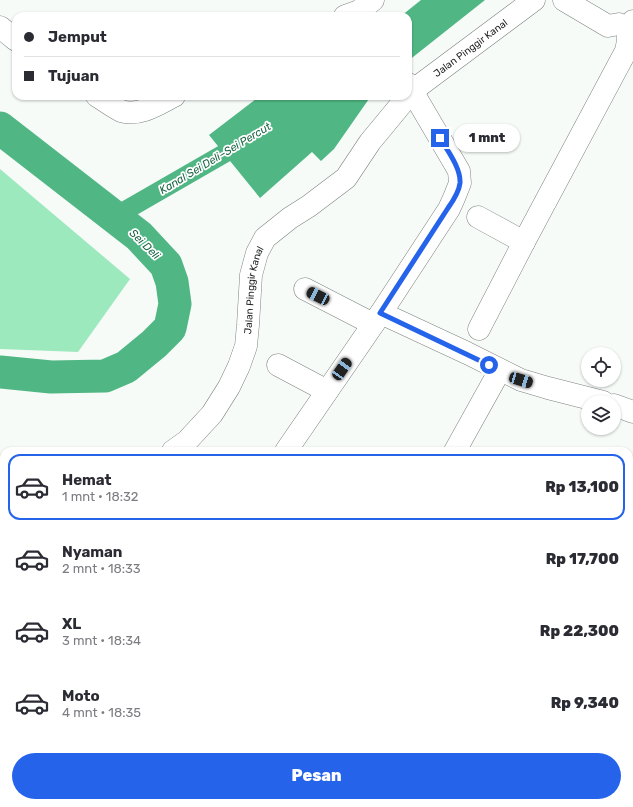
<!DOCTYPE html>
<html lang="id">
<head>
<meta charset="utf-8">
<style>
  body { margin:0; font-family:Rubik,sans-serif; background:#f7f7f7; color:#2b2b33; height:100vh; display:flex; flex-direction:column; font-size:15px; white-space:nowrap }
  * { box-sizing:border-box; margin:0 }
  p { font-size:13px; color:#7c7c81 }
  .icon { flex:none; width:22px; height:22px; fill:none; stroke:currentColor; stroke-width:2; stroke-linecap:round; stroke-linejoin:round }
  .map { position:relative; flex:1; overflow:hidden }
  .drawer { position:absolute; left:0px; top:447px; width:633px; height:360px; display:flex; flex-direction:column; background:#fff; border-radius:12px 12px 0 0; box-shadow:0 1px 3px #0004 }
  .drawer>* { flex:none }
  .banner { position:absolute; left:12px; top:12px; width:400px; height:88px; border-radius:12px; box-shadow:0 1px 3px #0004; display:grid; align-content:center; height:88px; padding:0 12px; background:#fff }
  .controls { position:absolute; left:581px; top:347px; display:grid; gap:8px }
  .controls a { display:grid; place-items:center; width:40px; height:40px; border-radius:50%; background:#fff; box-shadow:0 1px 3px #0004; font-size:20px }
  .end { position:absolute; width:18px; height:18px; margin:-9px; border:5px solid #2563eb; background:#fff; box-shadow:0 0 0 2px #fff }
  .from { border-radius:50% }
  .bubble { position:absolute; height:28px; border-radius:14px; background:#fff; box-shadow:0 1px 3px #0004; font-size:13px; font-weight:800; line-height:28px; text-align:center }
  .car { position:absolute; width:12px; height:24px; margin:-12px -6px; border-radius:5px; box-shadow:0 0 3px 1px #0007; background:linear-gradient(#222 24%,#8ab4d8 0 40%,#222 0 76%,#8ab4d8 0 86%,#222 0) }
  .banner b { display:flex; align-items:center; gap:14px; height:38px; font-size:15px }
  .banner b+b { border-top:1px solid #e1e1e2 }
  .banner i { width:10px; height:10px; background:#2b2b33 }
  ul { padding:7px 0 0; list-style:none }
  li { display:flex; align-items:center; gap:12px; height:66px; margin:0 8px 6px; padding:0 4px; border:2px solid transparent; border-radius:12px }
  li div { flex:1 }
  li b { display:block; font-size:15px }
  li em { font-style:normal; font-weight:800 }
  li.selected { border-color:#2563eb }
  li>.icon { width:36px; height:36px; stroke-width:1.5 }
  .cta { display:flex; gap:8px; margin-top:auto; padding:8px 12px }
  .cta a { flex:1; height:46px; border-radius:24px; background:#2563eb; color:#fff; font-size:16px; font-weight:800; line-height:46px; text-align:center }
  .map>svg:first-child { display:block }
  .green { fill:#9ce9be }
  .water { fill:#50b784 }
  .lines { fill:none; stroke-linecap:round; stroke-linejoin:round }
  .canal { stroke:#50b784; stroke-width:19 }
  .river { stroke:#50b784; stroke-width:33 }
  .minor-casing { stroke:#7e8380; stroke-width:23 }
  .minor { stroke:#fff; stroke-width:22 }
  .route { stroke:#2563eb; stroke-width:5 }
  .labels { text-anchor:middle; stroke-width:3.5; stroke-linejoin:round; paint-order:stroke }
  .street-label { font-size:10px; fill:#242625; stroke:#fff }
  .water-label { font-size:11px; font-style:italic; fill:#1a6543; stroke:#fff }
</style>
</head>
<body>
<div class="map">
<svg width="633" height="807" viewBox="0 0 633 807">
  <rect width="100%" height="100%" fill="#f6fbf8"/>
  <!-- green -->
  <path class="green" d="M 0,169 L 130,279 L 78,352 L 0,349 Z"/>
  <!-- water -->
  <g class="water">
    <path d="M 421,0 L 485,0 L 408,61 L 408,16 L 401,16 Z"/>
    <path d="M 260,96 L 371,96 L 334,149 L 321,161 L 312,152 L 260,198 L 209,135 Z"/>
  </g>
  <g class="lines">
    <!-- canal -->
    <path class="canal" d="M 114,217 L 246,141"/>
    <!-- river -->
    <path class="river" d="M 0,128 L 139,236 L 166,265 L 172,282 L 175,304 L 170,328 L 154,344 L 126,367 L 105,376 L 51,377 L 0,372"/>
    <!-- minor casing -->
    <g class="minor-casing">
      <g id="minor">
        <path d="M 564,0 L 608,26 L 619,24"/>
        <path d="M 345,16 L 359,11 L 373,0"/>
        <path d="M 0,27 L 16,40"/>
        <path d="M 97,96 C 105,101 113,107 121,111 C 139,117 158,104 174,96"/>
        <path id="s1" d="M 408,96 L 412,91 L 534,0"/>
        <path d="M 478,217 L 524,242"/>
        <path d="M 305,289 L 373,324"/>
        <path d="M 381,313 L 467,353 L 521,380 L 548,388 L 603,402"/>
        <path d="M 479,329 L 524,242 L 626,51 L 628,41 L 628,30 L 633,21"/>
        <path d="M 278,365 L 327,391"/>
        <path d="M 614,405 L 633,412"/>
        <path id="s2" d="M 173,451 L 187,441 L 212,414 L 229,387 L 239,366 L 246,346 L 248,325 L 251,275 L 257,253 L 265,238 L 290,218 L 309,206 L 346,178 L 370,142 L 408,96"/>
        <path d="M 286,451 L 381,313 L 449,209 L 454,198 L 460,183 L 459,171 L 408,84"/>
        <path d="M 455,451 L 500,370"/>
        <path d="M 631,487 L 633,483"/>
        <path d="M 0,502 L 4,502"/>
        <path d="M 629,755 L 633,756"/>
        <path d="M 0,790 L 4,793"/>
        <path d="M 24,803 L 32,807"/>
        <path d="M 333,803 L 341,807"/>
        <path d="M 461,803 L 469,807"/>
        <path d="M 86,807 L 93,803"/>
        <path d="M 263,807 L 266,803"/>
      </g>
    </g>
    <!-- minor -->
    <use href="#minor" class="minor"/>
  </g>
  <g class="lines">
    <!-- route -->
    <path class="route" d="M 440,138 C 447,150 461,168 460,183 C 459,192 453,201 448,208 L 380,313 L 489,365"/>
  </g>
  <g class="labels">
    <!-- street labels -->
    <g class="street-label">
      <text dy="4" stroke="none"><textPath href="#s1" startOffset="79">Jalan Pinggir Kanal</textPath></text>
      <text dy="4" stroke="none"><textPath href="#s2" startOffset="187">Jalan Pinggir Kanal</textPath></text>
    </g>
    <!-- water labels -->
    <g class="water-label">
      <text transform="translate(215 158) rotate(-31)" y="4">Kanal Sei Deli–Sei Percut</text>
      <text transform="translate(145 244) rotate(44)" y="4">Sei Deli</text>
    </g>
  </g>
</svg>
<div class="controls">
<a><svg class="icon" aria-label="locate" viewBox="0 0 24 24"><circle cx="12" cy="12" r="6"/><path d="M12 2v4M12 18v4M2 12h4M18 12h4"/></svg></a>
<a><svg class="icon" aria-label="layers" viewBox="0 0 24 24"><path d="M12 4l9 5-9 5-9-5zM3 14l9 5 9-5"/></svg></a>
</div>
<i class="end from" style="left:489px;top:365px"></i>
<i class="end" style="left:440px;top:138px"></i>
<div class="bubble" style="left:454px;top:124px;width:66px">1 mnt</div>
<i class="car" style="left:318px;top:296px;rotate:297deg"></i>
<i class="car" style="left:342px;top:369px;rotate:35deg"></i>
<i class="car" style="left:521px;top:380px;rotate:107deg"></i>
<div class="banner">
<b><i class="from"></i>Jemput</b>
<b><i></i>Tujuan</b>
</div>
<section class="drawer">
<ul>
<li class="selected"><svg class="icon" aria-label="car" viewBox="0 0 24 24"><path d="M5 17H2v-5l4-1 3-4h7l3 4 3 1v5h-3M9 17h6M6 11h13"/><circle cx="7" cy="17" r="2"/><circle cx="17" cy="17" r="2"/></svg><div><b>Hemat</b><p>1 mnt · 18:32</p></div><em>Rp 13,100</em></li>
<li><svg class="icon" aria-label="car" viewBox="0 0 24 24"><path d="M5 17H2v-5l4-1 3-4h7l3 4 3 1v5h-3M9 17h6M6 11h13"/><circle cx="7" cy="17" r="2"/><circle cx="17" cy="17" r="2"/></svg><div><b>Nyaman</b><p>2 mnt · 18:33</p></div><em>Rp 17,700</em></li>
<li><svg class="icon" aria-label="car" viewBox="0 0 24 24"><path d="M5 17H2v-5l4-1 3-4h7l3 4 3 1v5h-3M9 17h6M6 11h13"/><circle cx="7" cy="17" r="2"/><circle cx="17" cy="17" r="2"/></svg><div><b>XL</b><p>3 mnt · 18:34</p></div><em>Rp 22,300</em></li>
<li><svg class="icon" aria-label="car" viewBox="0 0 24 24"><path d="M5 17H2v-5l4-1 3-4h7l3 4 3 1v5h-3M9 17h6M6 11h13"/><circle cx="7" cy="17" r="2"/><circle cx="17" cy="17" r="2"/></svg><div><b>Moto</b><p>4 mnt · 18:35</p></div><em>Rp 9,340</em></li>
</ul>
<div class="cta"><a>Pesan</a></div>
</section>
</div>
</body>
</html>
